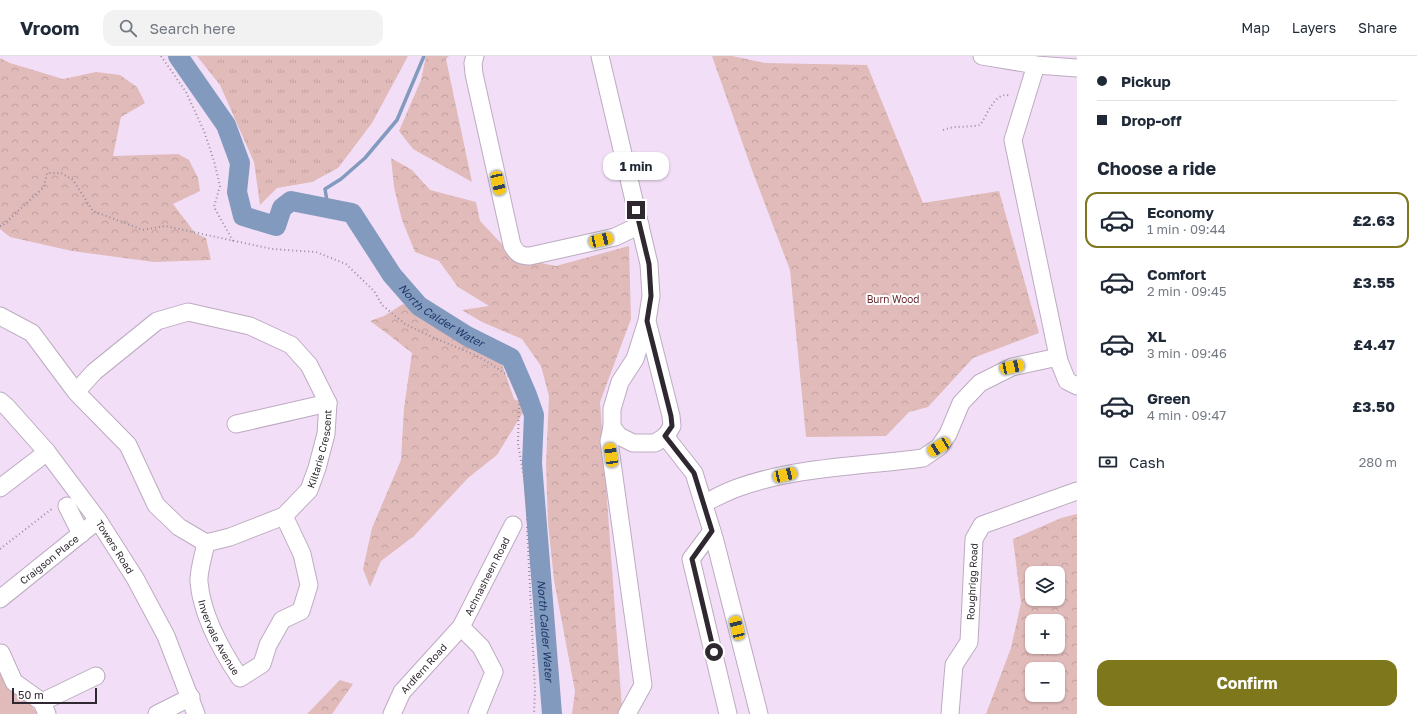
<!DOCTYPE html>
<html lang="en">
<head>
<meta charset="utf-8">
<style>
  body { margin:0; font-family:"Golos Text",sans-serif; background:#f2f2f3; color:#1f2937; height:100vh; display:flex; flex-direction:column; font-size:15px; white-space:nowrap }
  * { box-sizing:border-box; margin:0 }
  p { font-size:13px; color:#747a83 }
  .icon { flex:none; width:22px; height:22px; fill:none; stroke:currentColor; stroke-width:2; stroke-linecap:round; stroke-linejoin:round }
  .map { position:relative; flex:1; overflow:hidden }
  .side { display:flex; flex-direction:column; background:#fff; width:340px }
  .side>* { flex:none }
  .banner { display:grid; align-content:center; height:88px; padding:0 20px; background:#fff }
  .fabs { position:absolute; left:1025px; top:510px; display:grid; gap:8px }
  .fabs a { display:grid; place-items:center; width:40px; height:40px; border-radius:8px; background:#fff; box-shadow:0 1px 3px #0004; font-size:20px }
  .scale { position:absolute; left:12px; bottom:10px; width:85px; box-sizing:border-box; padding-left:4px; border:2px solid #2f2831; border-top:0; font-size:11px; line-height:14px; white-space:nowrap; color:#2f2831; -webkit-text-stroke:3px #fff; paint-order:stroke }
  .end { position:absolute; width:18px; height:18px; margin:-9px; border:5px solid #2f2831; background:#fff; box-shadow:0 0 0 2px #fff }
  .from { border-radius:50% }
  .bubble { position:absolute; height:28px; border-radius:12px; background:#fff; box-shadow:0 1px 3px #0004; font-size:13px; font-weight:700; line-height:28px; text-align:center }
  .car { position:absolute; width:12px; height:24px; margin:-12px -6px; border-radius:5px; box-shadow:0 0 3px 1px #0007; background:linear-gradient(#f5c518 24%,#345 0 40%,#f5c518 0 76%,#345 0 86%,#f5c518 0) }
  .banner b { display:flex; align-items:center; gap:14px; height:38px; font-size:15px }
  .banner b+b { border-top:1px solid #e0e1e3 }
  .banner i { width:10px; height:10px; background:#1f2937 }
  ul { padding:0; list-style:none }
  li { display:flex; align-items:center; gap:12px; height:56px; margin:0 8px 6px; padding:0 12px; border:2px solid transparent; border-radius:12px }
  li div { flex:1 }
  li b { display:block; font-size:15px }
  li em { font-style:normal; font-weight:700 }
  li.selected { border-color:#7e771b }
  li>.icon { width:36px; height:36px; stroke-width:1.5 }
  h2 { padding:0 20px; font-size:18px; line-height:48px }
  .pay { display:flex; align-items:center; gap:10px; height:44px; padding:0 20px; font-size:15px }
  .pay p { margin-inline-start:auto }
  .cta { display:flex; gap:8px; margin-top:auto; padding:8px 20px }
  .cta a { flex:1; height:46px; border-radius:12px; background:#7e771b; color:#fff; font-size:16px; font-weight:700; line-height:46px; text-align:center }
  header { display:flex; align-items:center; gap:24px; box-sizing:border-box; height:56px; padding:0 20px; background:#fff; border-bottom:1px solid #e0e1e3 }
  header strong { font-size:19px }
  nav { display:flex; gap:22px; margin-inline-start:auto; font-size:14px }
  .search { width:280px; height:36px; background:#f2f2f3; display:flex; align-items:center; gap:10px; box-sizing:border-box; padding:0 14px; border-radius:12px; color:#747a83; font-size:15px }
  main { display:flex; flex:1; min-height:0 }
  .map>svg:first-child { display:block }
  .grass { fill:url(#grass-tufts) }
  .forest { fill:url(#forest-crowns); fill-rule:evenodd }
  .green { fill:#e1baba }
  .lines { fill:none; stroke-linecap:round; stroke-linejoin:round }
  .stream { stroke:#839abf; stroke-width:3.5 }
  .river { stroke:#839abf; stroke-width:20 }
  .minor-casing { stroke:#bdabc1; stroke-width:19 }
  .path { stroke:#9a8c9e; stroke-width:2; stroke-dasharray:1 3; stroke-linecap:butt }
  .minor { stroke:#fff; stroke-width:17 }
  .route { stroke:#2f2831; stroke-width:5 }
  .labels { text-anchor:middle; stroke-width:4; stroke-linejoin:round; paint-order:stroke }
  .park-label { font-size:10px; fill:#6b2b31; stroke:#fff }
  .street-label { font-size:10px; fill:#2f2831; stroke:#fff }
  .water-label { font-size:11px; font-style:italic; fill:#1d3869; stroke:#fff }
</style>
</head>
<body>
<header>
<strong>Vroom</strong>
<div class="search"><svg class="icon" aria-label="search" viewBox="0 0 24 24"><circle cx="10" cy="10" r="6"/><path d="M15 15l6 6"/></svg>Search here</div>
<nav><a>Map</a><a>Layers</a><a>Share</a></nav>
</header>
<main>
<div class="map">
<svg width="1077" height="658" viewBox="0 0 1077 658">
  <defs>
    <pattern id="grass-tufts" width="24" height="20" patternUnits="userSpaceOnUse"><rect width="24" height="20" fill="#e1baba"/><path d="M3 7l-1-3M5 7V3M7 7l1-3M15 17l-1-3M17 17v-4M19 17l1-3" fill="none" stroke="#c1a0a0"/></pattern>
    <pattern id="forest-crowns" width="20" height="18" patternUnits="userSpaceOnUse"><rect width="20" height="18" fill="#e1baba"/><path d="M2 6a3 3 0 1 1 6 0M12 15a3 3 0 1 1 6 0" fill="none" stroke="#c1a0a0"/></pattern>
  </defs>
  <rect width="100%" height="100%" fill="#f2dff7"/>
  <!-- grass -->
  <path class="grass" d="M 197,0 L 408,0 L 372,67 L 338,112 L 312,126 L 277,132 L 260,149 L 254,106 L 220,29 Z"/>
  <!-- forest -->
  <g class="forest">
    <path d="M 426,0 L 449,0 L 446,3 L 472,126 L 413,93 L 399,75 L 421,24 Z"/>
    <path d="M 712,0 L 732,0 L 765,7 L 867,9 L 923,147 L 999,135 L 1039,277 L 973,302 L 928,351 L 909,356 L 886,380 L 806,381 L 790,214 L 752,114 Z"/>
    <path d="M 0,2 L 10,7 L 63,23 L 96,16 L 120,19 L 137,31 L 145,47 L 121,61 L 113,100 L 178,98 L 189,104 L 198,122 L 200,135 L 173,148 L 195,177 L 206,182 L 211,204 L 154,206 L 72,195 L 10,181 L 0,173 Z"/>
    <path d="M 391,102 L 412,114 L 430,134 L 476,146 L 480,165 L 515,202 L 556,210 L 629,190 L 631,263 L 600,346 L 622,652 L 618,658 L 572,658 L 575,635 L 554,524 L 548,467 L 546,408 L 549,340 L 541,310 L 522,283 L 482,266 L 462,254 L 489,250 L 458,231 L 439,205 L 415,196 L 402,164 L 394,131 Z"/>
    <path d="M 403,248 L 454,281 L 478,291 L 500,302 L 514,343 L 527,350 L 497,399 L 468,422 L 414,480 L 381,505 L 370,531 L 363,513 L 372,472 L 401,404 L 404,352 L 412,297 L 389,279 L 370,265 L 384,260 Z"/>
    <path d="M 1077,458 L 1077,658 L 986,658 L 1011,592 L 1021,547 L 1013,483 L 1061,462 ZM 1032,517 L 1058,517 L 1058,543 L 1032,543 ZM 1032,565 L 1058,565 L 1058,591 L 1032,591 ZM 1032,613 L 1058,613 L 1058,639 L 1032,639 Z"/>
    <path d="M 340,624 L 353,628 L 332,658 L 307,658 Z"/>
  </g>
  <!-- green -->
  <path class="green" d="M 0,610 L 1,612 L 38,658 L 0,658 Z"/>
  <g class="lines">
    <!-- stream -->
    <path class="stream" d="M 328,151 L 325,133 L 341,123 L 365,102 L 397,64 L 424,0"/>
    <!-- river -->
    <path class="river" id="s1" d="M 178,0 L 226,69 L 240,107 L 237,136 L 243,160 L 276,170 L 282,152 L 291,145 L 352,157 L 392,219 L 419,250 L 467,280 L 511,302 L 527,339 L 534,359 L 532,407 L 552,658"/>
    <!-- minor casing -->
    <g class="minor-casing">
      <g id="minor">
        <path d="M 475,0 L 473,7 L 474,18 L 512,189 C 517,198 520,200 530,200 L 615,181 L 640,169"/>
        <path d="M 600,0 L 649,208 L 651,240 L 647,265 L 635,303 L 620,326 L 612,353 L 612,371 L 619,380 L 633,387 L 655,387 L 666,380 L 672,370 L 671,360 L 647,265"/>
        <path d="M 982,0 L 1036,9 L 1077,12"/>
        <path d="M 1036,9 L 1013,84 L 1059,305 L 1067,325 L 1077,330"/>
        <path id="s2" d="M 0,260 L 32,277 L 76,336 L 128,389 L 156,449 L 179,471 L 206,487 L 230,481 L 284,460 L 309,434 L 317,412 L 326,378 L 328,347 L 309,309 L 291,289 L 250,270 L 188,256 L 157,265 L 94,316 L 76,336"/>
        <path id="s3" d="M 0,345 L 6,350 L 47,396 L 98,464 L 135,522 L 166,580 L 196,658"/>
        <path d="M 236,368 L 328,347"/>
        <path d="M 612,371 L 609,385 L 643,629 L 627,658"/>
        <path d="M 665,380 L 694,417 L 715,485 L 759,658"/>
        <path d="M 0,432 L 47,396"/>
        <path d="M 704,447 C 715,442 726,436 737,432 C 794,411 863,410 923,402 L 939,391 L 948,378 L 961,347 L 980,327 L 1012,311 L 1058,301"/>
        <path d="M 67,450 L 81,478"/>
        <path d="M 712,475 L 691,503 L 728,658"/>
        <path id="s4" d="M 206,487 C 204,497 198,517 199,526 C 202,560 221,594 240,622 L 262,608 L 268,589 L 282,564 L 301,555 L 309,529 L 302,498 L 284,460"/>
        <path id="s5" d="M 0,543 L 98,464"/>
        <path d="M 461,571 L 481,591 L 494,616 L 477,658"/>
        <path d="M 1,597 L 14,626 L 42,646 L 47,658"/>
        <path d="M 42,646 L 96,620"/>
        <path d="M 157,658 L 191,641"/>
        <path id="s6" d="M 392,658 L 402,636 L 461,571 L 513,469"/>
        <path id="s7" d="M 950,658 L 954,609 L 969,586 L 974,483 L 982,469 L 1077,435"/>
      </g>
    </g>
    <!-- path -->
    <g class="path">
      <path d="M 161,0 L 186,36 L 204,75 L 214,105 L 220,130 L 214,151 L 233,185"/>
      <path d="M 943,74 C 955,69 968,72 980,69 C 988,58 995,34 1011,40"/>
      <path d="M 0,170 L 2,170 L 44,131 L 47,117 L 61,117 L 73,124 L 93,155 L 143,174 L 165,170 L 272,193 L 316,196 L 346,208 L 374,235 L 382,249 L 405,268 L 432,281 L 475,299 L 491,308 L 510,321 L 516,331 L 519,346 L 518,388 L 527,439 L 527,465"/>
      <path d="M 527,471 L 535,634 L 534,658"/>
      <path d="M 0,493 L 53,452"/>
    </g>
    <!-- minor -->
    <use href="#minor" class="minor"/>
  </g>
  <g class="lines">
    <!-- route -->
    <path class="route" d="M 636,154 L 649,208 L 651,240 L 647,265 L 671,360 L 672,370 L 665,380 L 694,417 L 712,475 L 692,503 L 714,596"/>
  </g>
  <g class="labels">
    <!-- park labels -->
    <g class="park-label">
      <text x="893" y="247">Burn Wood</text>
    </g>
    <!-- street labels -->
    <g class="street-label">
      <text dy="4" stroke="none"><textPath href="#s2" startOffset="475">Kiltarie Crescent</textPath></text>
      <text dy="4" stroke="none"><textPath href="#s3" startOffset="186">Towers Road</textPath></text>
      <text dy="4" stroke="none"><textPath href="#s5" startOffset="63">Craigson Place</textPath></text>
      <text dy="4" stroke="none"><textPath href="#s6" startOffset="169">Achnasheen Road</textPath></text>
      <text dy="4" stroke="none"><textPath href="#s7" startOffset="137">Roughrigg Road</textPath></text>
      <text dy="4" stroke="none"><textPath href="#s4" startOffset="99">Invervale Avenue</textPath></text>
      <text dy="4" stroke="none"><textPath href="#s6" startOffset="56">Ardfern Road</textPath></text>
    </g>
    <!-- water labels -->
    <g class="water-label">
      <text dy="4" stroke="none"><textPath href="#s1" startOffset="444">North Calder Water</textPath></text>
      <text dy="4" stroke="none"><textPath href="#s1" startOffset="804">North Calder Water</textPath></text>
    </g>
  </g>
</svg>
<div class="fabs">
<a><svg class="icon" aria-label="layers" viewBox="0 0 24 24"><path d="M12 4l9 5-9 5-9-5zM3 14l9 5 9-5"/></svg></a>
<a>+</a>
<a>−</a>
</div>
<div class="scale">50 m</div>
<i class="end from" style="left:714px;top:596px"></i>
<i class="end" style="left:636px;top:154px"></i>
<div class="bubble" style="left:603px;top:96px;width:66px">1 min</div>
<i class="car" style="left:498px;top:127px;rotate:167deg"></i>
<i class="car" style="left:601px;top:184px;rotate:77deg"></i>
<i class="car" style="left:1012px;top:311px;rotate:78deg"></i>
<i class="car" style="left:939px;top:391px;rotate:238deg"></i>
<i class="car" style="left:611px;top:399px;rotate:352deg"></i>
<i class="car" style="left:785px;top:419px;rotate:77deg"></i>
<i class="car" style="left:737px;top:572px;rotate:346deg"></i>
</div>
<section class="side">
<div class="banner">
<b><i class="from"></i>Pickup</b>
<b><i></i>Drop-off</b>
</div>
<h2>Choose a ride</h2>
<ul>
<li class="selected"><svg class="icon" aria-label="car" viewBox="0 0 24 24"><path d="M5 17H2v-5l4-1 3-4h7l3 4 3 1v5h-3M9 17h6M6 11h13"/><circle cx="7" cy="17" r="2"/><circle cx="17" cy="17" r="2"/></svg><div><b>Economy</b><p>1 min · 09:44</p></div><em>£2.63</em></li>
<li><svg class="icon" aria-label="car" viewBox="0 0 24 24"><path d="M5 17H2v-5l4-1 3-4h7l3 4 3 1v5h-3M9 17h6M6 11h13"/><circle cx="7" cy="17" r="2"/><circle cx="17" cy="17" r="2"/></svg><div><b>Comfort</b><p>2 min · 09:45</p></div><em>£3.55</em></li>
<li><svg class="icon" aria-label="car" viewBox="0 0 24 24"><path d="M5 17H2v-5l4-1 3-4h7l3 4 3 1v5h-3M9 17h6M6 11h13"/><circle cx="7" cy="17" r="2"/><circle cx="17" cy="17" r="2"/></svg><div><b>XL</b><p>3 min · 09:46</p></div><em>£4.47</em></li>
<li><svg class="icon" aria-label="car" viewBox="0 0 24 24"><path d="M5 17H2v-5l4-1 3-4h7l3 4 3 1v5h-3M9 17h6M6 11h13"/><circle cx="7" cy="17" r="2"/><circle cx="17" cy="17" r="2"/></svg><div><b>Green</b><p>4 min · 09:47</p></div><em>£3.50</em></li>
</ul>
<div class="pay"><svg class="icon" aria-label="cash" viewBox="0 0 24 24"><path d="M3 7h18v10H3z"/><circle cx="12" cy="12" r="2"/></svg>Cash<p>280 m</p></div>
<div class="cta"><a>Confirm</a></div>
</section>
</main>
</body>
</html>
